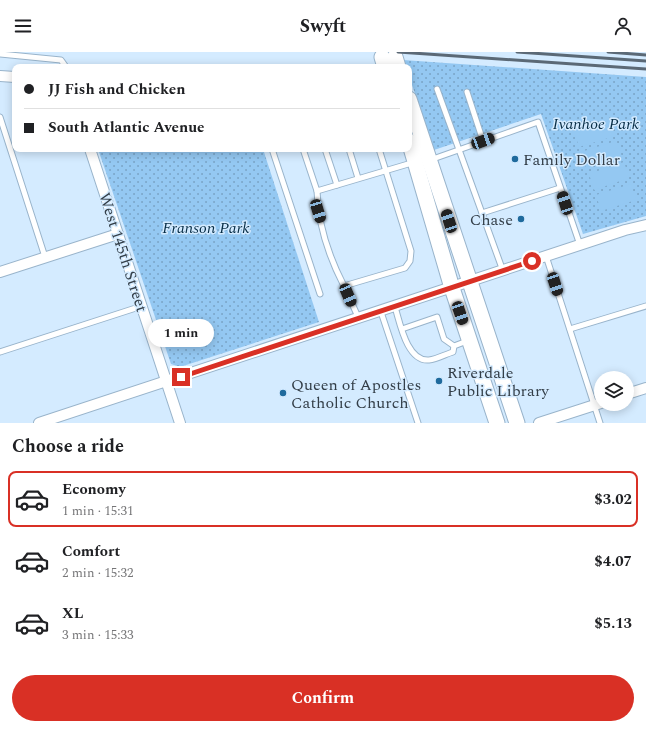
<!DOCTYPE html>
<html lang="en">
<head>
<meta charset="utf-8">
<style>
  body { margin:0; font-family:Spectral,serif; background:#f6f6f6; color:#202124; height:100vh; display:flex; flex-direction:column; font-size:15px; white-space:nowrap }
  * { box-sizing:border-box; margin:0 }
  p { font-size:13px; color:#757577 }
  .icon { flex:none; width:22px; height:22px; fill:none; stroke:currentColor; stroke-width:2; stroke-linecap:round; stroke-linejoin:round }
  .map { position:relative; height:371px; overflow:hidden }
  .sheet { display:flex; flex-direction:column; background:#fff; flex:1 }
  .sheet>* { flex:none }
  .banner { position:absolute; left:12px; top:12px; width:400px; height:88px; border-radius:8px; box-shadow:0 2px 10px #0003; display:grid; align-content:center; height:88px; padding:0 12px; background:#fff }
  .tools { position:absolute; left:594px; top:319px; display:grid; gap:8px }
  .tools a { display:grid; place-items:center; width:40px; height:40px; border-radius:50%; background:#fff; box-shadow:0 2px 10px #0003; font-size:20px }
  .end { position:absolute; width:18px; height:18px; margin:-9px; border:5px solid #d93025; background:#fff; box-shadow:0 0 0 2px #fff }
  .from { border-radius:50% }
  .bubble { position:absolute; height:28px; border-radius:14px; background:#fff; box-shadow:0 2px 10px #0003; font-size:13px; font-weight:700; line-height:28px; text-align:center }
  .car { position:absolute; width:12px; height:24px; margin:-12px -6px; border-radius:5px; box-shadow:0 0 3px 1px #0007; background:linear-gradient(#222 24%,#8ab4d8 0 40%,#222 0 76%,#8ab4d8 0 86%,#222 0) }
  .banner b { display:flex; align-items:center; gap:14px; height:38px; font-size:15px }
  .banner b+b { border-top:1px solid #e0e0e0 }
  .banner i { width:10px; height:10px; background:#202124 }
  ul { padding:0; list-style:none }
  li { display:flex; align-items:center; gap:12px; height:56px; margin:0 8px 6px; padding:0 4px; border:2px solid transparent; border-radius:8px }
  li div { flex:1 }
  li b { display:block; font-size:15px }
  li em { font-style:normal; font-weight:700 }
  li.active { border-color:#d93025 }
  li>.icon { width:36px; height:36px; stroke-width:1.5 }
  h2 { padding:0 12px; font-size:18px; line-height:48px }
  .action { display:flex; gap:8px; margin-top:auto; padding:8px 12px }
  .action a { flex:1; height:46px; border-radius:24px; background:#d93025; color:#fff; font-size:16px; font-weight:700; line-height:46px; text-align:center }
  header { display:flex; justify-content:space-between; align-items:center; height:52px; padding:0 12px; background:#fff; font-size:18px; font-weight:700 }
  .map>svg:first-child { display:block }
  .park { fill:url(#park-dots) }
  .pitch { fill:#94c8f2 }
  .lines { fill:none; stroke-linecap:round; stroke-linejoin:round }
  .lane-casing { stroke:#99b4cb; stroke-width:7 }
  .street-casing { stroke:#99b4cb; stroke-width:12 }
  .secondary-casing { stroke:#99b4cb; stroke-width:17 }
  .lane { stroke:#fff; stroke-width:5 }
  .street { stroke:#fff; stroke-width:10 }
  .secondary { stroke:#fff; stroke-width:15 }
  .rail { stroke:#5b6976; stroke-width:3 }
  .route { stroke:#d93025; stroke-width:5 }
  .poi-dot { fill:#1f6a9d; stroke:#d4ebff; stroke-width:1.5 }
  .labels { text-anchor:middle; stroke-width:3; stroke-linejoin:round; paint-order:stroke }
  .park-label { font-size:16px; font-style:italic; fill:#072d46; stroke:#d4ebff }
  .poi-label { font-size:16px; fill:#333e48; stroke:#d4ebff; text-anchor:start }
  .street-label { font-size:16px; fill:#333e48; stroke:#d4ebff }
</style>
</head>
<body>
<header><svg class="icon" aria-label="menu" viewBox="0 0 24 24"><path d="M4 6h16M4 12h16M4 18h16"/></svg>Swyft<svg class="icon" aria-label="person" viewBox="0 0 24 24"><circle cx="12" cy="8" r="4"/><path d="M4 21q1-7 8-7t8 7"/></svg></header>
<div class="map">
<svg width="646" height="371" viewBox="0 0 646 371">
  <defs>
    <pattern id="park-dots" width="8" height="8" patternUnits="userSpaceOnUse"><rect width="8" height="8" fill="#94c8f2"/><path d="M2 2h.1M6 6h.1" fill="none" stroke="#79a4c6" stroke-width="1.8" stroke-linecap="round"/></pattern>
  </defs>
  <rect width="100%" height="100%" fill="#d4ebff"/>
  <!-- park -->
  <g class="park">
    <path d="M 403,8 L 646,25 L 646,164 L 583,182 L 541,62 L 434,98 L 409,24 L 409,15 L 406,15 Z"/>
    <path d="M 98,97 L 263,97 L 319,270 L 180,315 L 171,312 Z"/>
  </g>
  <!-- pitch -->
  <g class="pitch">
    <path d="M 609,68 L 615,84 L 579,95 L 574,79 Z"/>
    <path d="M 616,89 L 622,105 L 586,116 L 581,100 Z"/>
    <path d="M 624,110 L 629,126 L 594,138 L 589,122 Z"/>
    <path d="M 631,132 L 636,148 L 601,159 L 596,143 Z"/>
  </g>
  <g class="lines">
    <!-- lane casing -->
    <g class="lane-casing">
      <g id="lane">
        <path d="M 0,2 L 61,8 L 66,15"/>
        <path d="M 437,37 L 503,219"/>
        <path d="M 467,40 L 483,89"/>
        <path d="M 0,65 L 45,205"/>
        <path d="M 272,97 L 320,242"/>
        <path d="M 303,97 L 317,139 L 415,110"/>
        <path d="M 325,97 L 337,133"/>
        <path d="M 349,97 L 358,126"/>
        <path d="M 430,108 L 538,70 L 580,193"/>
        <path d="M 317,139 C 318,171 329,205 344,234"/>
        <path d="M 482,161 L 560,136"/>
        <path d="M 546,204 L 600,371"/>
        <path d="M 395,255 C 400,271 407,310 429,308 C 437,307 446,302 453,300 L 454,294 L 467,289"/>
        <path d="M 381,260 L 418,371"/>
        <path d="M 359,267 L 344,234 L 405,216 L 410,209 L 411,199 L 379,97"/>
        <path d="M 402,277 L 437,265 L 444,287 L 454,294"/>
        <path d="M 570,277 L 646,254"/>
        <path d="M 0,300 L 142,254"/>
      </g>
    </g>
    <!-- street casing -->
    <g class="street-casing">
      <g id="street">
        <path d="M 0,24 L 15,25"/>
        <path d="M 90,97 L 180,371"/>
        <path d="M 0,220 L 118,182"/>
        <path d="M 627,342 L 646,336"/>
        <path d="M 39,371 L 625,178 L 646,173"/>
        <path d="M 539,371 L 601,351"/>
      </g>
    </g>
    <!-- secondary casing -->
    <g class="secondary-casing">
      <g id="secondary">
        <path d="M 382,5 L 385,15"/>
        <path d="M 395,5 L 398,15"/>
        <path d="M 409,47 L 517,371"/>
        <path d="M 409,89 L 452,236 L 497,371"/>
      </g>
    </g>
    <!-- lane -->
    <use href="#lane" class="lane"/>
    <!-- street -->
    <use href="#street" class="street"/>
    <!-- secondary -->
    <use href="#secondary" class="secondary"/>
    <!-- rail -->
    <g class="rail">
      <path d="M 398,0 L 646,17"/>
      <path d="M 517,0 L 646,9"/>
      <path d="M 608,0 L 646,3"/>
    </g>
  </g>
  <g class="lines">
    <!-- route -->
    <path class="route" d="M 181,325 L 532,209"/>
  </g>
  <!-- markers -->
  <g class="poi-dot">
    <circle cx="515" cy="107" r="4"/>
    <circle cx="521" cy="167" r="4"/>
    <circle cx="439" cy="329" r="4"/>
    <circle cx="283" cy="341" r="4"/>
  </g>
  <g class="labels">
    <!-- park labels -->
    <g class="park-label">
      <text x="596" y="77">Ivanhoe Park</text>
      <text x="206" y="181">Franson Park</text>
    </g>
    <!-- poi labels -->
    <g class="poi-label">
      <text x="523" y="113">Family Dollar</text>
      <text x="513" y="173" text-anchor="end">Chase</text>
      <text x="447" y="326">Riverdale<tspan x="447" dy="18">Public Library</tspan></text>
      <text x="291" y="338">Queen of Apostles<tspan x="291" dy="18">Catholic Church</tspan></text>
    </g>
    <!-- street labels -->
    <g class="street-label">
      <text transform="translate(124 200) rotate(72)" y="6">West 145th Street</text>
    </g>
  </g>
</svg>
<div class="tools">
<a><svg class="icon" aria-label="layers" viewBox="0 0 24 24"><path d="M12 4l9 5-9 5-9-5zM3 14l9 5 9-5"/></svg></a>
</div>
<i class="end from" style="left:532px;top:209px"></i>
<i class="end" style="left:181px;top:325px"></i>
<div class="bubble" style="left:148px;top:267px;width:66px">1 min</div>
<i class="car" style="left:483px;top:89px;rotate:70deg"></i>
<i class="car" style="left:565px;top:151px;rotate:342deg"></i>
<i class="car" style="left:318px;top:159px;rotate:163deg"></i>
<i class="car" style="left:449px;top:169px;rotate:342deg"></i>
<i class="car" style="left:555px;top:232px;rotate:162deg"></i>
<i class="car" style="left:348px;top:243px;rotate:157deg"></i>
<i class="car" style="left:460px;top:261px;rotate:161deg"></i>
<div class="banner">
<b><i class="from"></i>JJ Fish and Chicken</b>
<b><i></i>South Atlantic Avenue</b>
</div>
</div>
<section class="sheet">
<h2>Choose a ride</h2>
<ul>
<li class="active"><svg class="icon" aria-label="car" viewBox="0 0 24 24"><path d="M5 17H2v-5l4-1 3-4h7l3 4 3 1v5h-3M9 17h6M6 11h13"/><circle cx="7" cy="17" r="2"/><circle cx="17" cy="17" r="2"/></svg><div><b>Economy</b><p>1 min · 15:31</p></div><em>$3.02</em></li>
<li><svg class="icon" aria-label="car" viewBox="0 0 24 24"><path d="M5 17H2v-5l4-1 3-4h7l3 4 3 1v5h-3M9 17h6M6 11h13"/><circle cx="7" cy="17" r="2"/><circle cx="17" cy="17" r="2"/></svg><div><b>Comfort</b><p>2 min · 15:32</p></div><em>$4.07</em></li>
<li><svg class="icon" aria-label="car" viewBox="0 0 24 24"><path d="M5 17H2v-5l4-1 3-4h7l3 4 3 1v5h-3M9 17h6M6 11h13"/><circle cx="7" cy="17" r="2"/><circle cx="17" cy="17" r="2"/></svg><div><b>XL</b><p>3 min · 15:33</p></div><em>$5.13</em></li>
</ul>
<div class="action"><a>Confirm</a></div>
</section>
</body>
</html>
